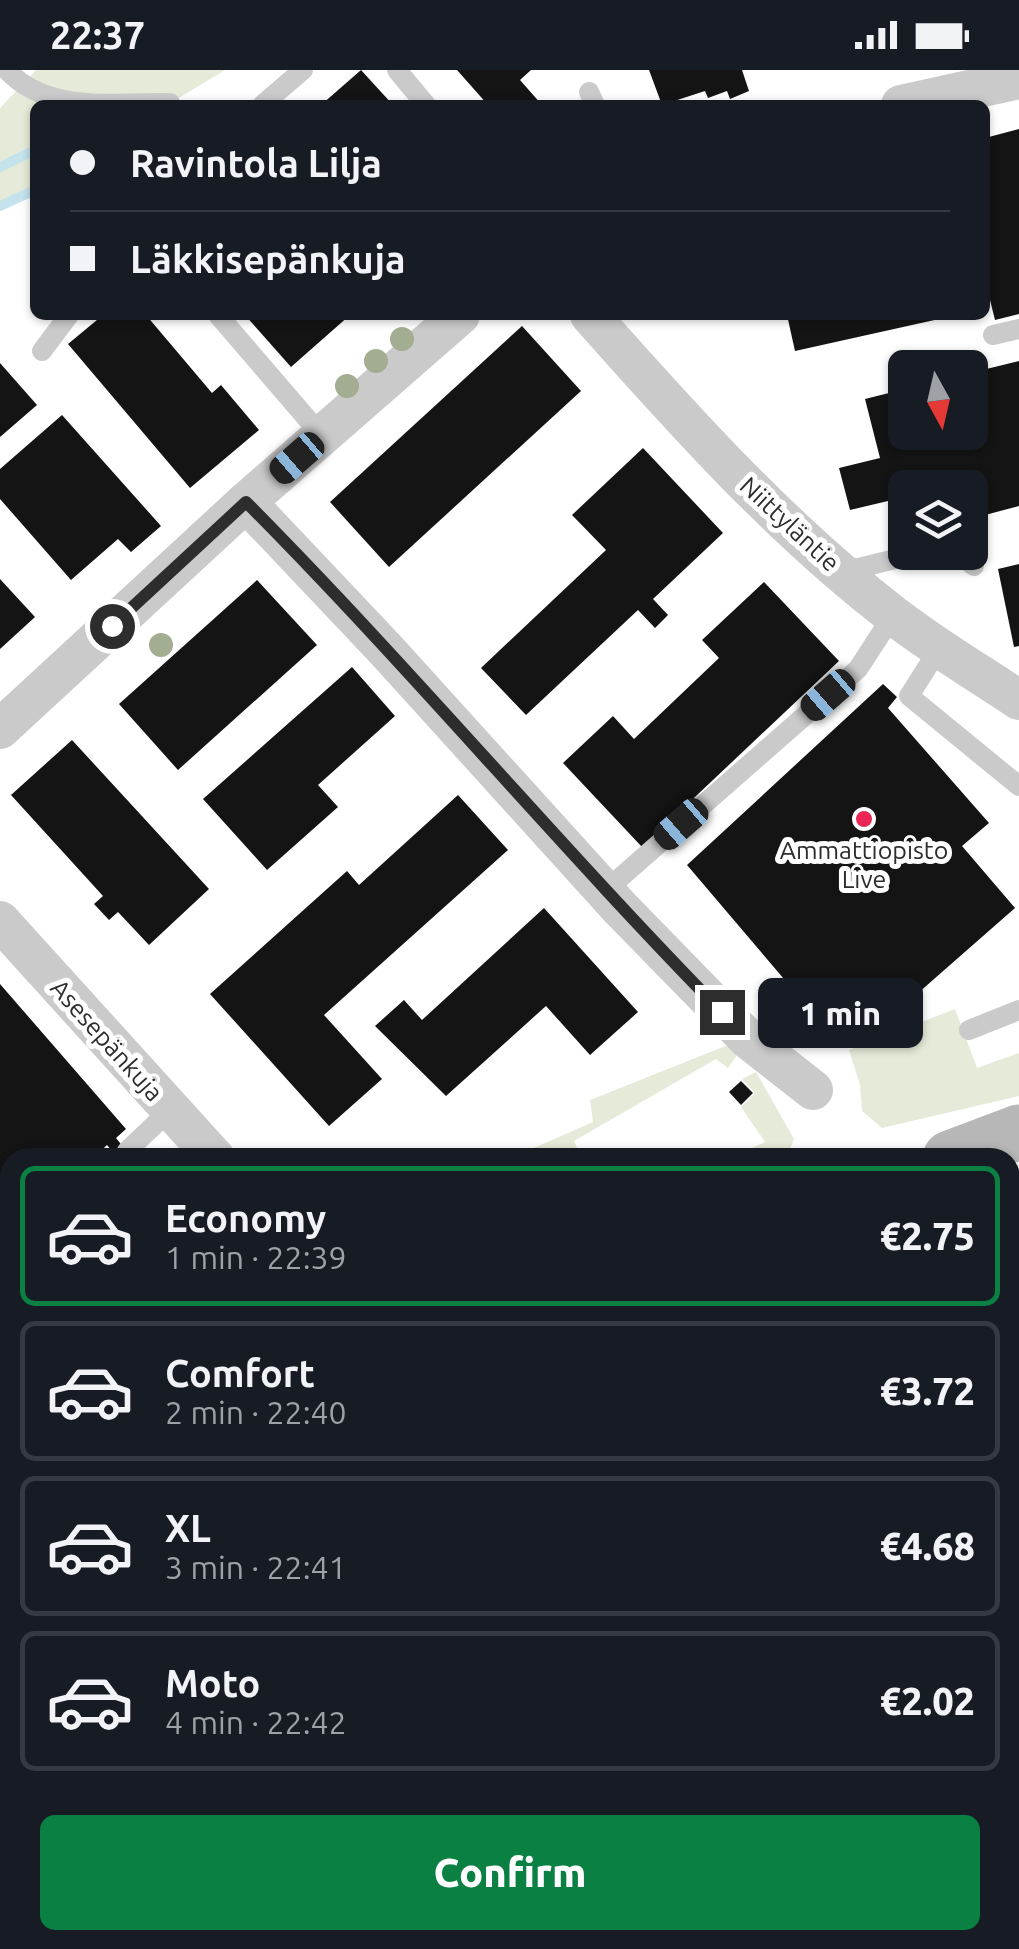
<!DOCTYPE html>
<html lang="en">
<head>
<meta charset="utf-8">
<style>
  body { margin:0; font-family:Ubuntu,sans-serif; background:#242831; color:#f1f3f6; height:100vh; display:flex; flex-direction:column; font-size:38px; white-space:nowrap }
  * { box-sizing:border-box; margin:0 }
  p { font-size:32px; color:#9ea1a6 }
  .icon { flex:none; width:55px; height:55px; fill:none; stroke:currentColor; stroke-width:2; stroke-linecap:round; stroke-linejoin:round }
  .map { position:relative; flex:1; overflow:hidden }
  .panel { position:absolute; left:0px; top:1078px; width:1020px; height:802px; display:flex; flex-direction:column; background:#171b24; border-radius:30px 30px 0 0; box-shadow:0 2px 8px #0004 }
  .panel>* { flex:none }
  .top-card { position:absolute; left:30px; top:30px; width:960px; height:220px; border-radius:15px; box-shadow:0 2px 8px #0004; display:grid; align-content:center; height:220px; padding:0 40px; background:#171b24 }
  .needle { width:65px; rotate:172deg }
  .tools { position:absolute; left:888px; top:280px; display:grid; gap:20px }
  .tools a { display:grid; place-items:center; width:100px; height:100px; border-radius:15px; background:#171b24; box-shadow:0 2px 8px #0004; font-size:50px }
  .end { position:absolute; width:45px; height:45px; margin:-22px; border:12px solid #2d2d2d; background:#fff; box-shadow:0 0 0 5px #fff }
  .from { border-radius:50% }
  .bubble { position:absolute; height:70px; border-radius:15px; background:#171b24; box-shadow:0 2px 8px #0004; font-size:32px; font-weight:800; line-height:70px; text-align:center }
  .car { position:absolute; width:30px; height:60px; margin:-30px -15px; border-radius:12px; box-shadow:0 0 8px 2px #0007; background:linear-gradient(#222 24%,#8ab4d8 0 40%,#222 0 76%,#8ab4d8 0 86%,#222 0) }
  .top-card b { display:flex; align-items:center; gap:35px; height:95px; font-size:38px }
  .top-card b+b { border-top:2px solid #363941 }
  .top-card i { width:25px; height:25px; background:#f1f3f6 }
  ul { padding:18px 0 0; list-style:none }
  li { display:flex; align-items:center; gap:30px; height:140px; margin:0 20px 15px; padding:0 20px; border:5px solid #363941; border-radius:15px }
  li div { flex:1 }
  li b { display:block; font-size:38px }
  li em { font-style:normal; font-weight:800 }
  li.active { border-color:#0b8043 }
  li>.icon { width:90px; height:90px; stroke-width:1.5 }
  .action { display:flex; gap:20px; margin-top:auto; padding:20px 40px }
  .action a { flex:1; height:115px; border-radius:15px; background:#0b8043; color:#fff; font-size:40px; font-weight:800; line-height:115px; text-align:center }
  .status { display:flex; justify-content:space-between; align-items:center; height:70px; padding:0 50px; background:#171b24; direction:ltr }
  .status svg { height:28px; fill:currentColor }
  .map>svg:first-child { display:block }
  .green { fill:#e6ebd9 }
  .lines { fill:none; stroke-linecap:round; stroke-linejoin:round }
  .stream { stroke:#c4e3ec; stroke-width:10 }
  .building { fill:#141414 }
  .service { stroke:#cacaca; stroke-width:20 }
  .minor { stroke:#cacaca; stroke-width:40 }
  .secondary { stroke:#b7b7b7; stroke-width:55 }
  .tree { fill:#a3ad92 }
  .route { stroke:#2d2d2d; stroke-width:12 }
  .poi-dot { fill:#ec2654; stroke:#fff; stroke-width:4 }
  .labels { text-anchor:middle; stroke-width:10; stroke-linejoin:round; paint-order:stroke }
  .street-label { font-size:25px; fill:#2d2d2d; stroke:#fff }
  .poi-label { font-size:25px; fill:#2d2d2d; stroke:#fff }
</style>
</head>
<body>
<div class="status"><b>22:37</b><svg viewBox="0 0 49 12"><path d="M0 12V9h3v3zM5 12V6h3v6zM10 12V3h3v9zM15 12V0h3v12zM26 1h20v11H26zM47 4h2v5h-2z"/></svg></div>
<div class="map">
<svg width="1019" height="1879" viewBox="0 0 1019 1879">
  <rect width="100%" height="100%" fill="#fff"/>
  <!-- green -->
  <g class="green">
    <path d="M 36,0 L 225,0 L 167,35 L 35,35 L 35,114 L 0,138 L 0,38 Z"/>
    <path d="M 955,939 L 977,998 L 1019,983 L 1019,1026 L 882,1058 L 862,1041 L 860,1015 L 849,980 Z"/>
    <path d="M 728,975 L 739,982 L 728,998 L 716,989 L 574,1071 L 581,1087 L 511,1088 L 593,1052 L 590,1030 Z"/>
    <path d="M 756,1002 L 794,1069 L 788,1084 L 779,1087 L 733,1087 L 765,1072 L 741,1037 L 755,1023 L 742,1009 Z"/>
  </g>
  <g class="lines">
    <!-- stream -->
    <g class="stream">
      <path d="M 0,97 L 35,80"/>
      <path d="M 0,136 L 35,120"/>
    </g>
  </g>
  <!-- building -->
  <g class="building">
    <path d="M 361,0 L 393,35 L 321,35 Z"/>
    <path d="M 457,0 L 531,0 L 520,10 L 542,35 L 488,35 Z"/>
    <path d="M 649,0 L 742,0 L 749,21 L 730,29 L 727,21 L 708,28 L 705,21 L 662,35 Z"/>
    <path d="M 1019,59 L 1019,244 L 995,250 L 985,210 L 985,68 Z"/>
    <path d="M 103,245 L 146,245 L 212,323 L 221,315 L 259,360 L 190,418 L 68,274 Z"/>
    <path d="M 245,245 L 350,245 L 291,297 Z"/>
    <path d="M 787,245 L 947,245 L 948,247 L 795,281 Z"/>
    <path d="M 522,256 L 581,321 L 389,497 L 330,432 Z"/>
    <path d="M 1019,291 L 1019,436 L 970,449 L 970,418 L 905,418 L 905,465 L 897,467 L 888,431 L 850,440 L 839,398 L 880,388 L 865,329 L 905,319 L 905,362 L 970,362 L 970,303 Z"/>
    <path d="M 0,293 L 37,335 L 0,367 Z"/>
    <path d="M 62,345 L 161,456 L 131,482 L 118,469 L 71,510 L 0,429 L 0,399 Z"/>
    <path d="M 643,378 L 723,463 L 653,529 L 668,545 L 655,558 L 638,540 L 526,645 L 481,598 L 606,480 L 572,445 Z"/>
    <path d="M 1019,494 L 1019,576 L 1014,577 L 998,499 Z"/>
    <path d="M 0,509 L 35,547 L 0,579 Z"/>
    <path d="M 257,510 L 317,575 L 178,700 L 119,634 Z"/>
    <path d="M 764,512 L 839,591 L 642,777 L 563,693 L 613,646 L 634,669 L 719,588 L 702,570 Z"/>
    <path d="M 352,597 L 395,646 L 318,715 L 338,737 L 267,800 L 203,729 Z"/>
    <path d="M 883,614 L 897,627 L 888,638 L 989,753 L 962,776 L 1015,838 L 901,938 L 893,931 L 878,943 L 863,950 L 835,949 L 818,943 L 801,929 L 687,795 Z"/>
    <path d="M 72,670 L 209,819 L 149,875 L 118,842 L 109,850 L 94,834 L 103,826 L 11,725 Z"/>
    <path d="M 458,725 L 508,780 L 324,945 L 382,1009 L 329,1056 L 210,924 L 347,801 L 359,815 Z"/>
    <path d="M 544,838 L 638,942 L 590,985 L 546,936 L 446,1026 L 375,956 L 404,930 L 422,950 Z"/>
    <path d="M 0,914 L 126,1059 L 116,1068 L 132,1088 L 118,1088 L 107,1075 L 93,1088 L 10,1088 L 10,1111 L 0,1119 Z"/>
    <path d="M 741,1011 L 753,1023 L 741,1035 L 729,1022 Z"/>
    <path d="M 1019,1159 L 1019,1221 L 1017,1218 L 1010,1223 L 1010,1166 Z"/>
    <path d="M 1010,1417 L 1019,1429 L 1019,1451 L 1010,1458 Z"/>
    <path d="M 1012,1572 L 1019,1577 L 1019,1633 L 1010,1639 Z"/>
    <path d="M 6,1600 L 10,1611 L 10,1637 L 0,1641 L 0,1603 Z"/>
    <path d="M 0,1665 L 10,1690 L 10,1769 L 0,1745 Z"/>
    <path d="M 1019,1831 L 1019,1879 L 980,1879 L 973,1870 L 1010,1870 L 1010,1838 Z"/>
    <path d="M 92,1870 L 104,1870 L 107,1879 L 71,1879 Z"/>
    <path d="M 205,1870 L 249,1870 L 253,1879 L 209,1879 Z"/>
    <path d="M 302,1870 L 359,1870 L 336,1879 L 305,1879 Z"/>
    <path d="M 682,1870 L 730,1870 L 737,1879 L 670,1879 Z"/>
  </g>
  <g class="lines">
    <!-- service -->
    <g class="service">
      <path d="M 7,0 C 47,44 116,32 170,33"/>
      <path d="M 397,0 L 426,35"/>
      <path d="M 589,22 L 595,35"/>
      <path d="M 262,35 L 303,0"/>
      <path d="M 218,245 L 322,366"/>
      <path d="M 993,265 L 1019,259"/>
      <path d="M 42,281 L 69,245"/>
      <path d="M 955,482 L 974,496"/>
      <path d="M 842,502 L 924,482"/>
      <path d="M 940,577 L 909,626 L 1019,716"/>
      <path d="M 605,821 L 858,599 L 893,545"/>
      <path d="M 969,960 L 1019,940"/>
      <path d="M 127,1081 L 170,1040"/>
      <path d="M 595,1879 L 606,1870"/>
    </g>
    <!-- minor -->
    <g class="minor">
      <path d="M 901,35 L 1019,9"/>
      <path d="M 590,245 C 684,351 780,458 893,545 C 933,576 977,602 1019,630"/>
      <path d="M 246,432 L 387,581 L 620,838 L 748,969 L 813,1020"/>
      <path d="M 0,659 L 246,432 L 460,245"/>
      <path d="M 0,851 L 215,1088"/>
      <path d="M 1010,1338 L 1019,1351"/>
      <path d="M 0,1869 L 10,1865"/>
      <path d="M 566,1870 L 569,1879"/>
    </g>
    <!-- secondary -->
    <g class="secondary">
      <path d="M 950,1088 L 1019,1062"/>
      <path d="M 0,1441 L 10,1437"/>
    </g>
  </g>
  <!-- trees -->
  <g class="tree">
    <circle cx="402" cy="269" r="12"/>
    <circle cx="376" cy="291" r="12"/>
    <circle cx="347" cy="316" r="12"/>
    <circle cx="161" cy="575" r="12"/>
  </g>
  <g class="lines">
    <!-- route -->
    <path class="route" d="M 112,556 L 246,432 C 410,597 559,776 722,942"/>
  </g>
  <!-- markers -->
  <circle class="poi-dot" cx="864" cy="749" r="10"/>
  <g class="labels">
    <!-- street labels -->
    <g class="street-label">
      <text transform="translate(790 454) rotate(43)" y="9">Niittyläntie</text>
      <text transform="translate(107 970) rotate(48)" y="9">Asesepänkuja</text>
    </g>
    <!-- poi labels -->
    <g class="poi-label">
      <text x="864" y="789">Ammattiopisto<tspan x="864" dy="29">Live</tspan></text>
    </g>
  </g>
</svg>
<div class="tools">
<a><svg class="needle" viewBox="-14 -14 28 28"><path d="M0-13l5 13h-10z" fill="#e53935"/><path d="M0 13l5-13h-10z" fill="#9ea1a6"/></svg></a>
<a><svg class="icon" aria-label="layers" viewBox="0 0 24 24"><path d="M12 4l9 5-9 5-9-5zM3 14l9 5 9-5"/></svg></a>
</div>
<i class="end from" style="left:112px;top:556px"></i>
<i class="end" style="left:722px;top:942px"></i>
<div class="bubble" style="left:758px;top:908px;width:165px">1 min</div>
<i class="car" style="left:297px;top:388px;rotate:229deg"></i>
<i class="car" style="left:828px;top:625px;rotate:229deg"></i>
<i class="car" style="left:681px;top:754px;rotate:229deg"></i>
<div class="top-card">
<b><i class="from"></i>Ravintola Lilja</b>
<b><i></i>Läkkisepänkuja</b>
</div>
<section class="panel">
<ul>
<li class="active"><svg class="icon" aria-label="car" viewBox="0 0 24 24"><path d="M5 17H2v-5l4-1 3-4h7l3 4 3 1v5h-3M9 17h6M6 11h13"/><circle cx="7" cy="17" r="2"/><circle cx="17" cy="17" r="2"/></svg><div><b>Economy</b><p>1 min · 22:39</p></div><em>€2.75</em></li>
<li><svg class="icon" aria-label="car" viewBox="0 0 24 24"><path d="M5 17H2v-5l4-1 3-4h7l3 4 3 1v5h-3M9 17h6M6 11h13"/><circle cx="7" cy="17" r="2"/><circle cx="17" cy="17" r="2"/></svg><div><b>Comfort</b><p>2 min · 22:40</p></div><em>€3.72</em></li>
<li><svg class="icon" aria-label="car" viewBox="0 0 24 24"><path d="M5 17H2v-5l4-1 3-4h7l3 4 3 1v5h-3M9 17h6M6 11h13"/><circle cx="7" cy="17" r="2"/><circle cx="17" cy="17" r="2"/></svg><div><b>XL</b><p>3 min · 22:41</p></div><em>€4.68</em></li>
<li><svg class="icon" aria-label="car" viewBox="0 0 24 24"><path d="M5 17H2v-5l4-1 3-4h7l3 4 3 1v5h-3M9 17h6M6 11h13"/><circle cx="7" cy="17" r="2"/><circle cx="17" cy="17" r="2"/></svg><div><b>Moto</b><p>4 min · 22:42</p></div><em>€2.02</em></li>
</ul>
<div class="action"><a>Confirm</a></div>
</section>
</div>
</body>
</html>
